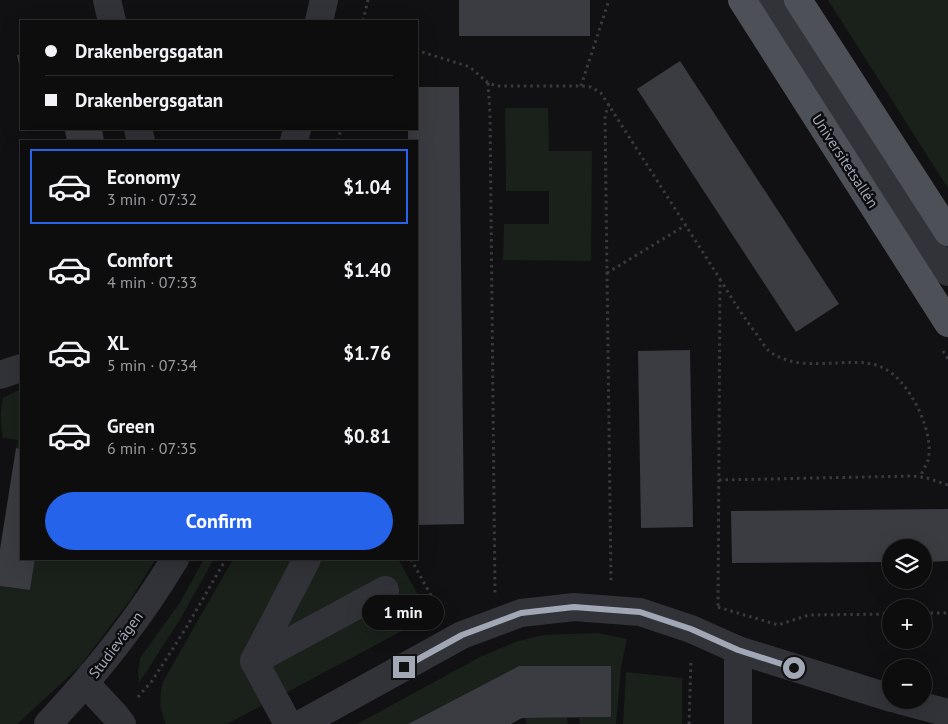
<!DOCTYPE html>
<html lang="en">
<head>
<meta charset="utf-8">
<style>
  body { margin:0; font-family:"PT Sans",sans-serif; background:#161617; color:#f1f3f6; height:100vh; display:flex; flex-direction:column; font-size:19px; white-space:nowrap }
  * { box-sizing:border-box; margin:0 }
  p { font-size:16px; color:#9a9c9e }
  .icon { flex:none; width:28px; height:28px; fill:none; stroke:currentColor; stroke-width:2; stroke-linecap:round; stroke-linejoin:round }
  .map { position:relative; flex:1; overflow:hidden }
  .panel { position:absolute; left:20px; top:140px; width:398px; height:420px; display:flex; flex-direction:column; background:#0d0d0e; border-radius:0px; box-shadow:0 5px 20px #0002,0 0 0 1px #2d2d2e }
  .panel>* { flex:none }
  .guide { position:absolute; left:20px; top:20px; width:398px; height:110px; border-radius:0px; box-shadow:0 5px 20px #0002,0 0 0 1px #2d2d2e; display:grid; align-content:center; height:110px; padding:0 25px; background:#0d0d0e }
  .fabs { position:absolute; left:882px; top:539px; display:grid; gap:10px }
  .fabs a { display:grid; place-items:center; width:50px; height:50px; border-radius:50%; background:#0d0d0e; box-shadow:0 5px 20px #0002,0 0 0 1px #2d2d2e; font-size:25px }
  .end { position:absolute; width:22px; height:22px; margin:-11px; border:6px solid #a1a7b5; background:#111; box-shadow:0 0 0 2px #111 }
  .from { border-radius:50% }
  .bubble { position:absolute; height:35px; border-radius:18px; background:#0d0d0e; box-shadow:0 5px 20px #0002,0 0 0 1px #2d2d2e; font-size:16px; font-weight:700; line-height:35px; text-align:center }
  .guide b { display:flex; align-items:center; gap:18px; height:48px; font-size:19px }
  .guide b+b { border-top:1px solid #2d2d2e }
  .guide i { width:12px; height:12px; background:#f1f3f6 }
  ul { padding:9px 0 0; list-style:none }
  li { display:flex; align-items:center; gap:15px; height:75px; margin:0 10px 8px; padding:0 15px; border:2px solid transparent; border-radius:0px }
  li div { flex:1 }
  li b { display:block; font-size:19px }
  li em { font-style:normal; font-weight:700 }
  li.selected { border-color:#2563eb }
  li>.icon { width:45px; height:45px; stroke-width:1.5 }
  .action { display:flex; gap:10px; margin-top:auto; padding:10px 25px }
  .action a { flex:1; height:58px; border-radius:30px; background:#2563eb; color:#fff; font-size:20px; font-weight:700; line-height:58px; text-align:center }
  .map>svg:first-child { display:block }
  .green { fill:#19211a }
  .building { fill:#3a3c41 }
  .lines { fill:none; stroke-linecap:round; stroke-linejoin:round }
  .path { stroke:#383a3f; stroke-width:3; stroke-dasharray:2.5 4; stroke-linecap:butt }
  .minor { stroke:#323338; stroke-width:28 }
  .major { stroke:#4d5057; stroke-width:28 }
  .route { stroke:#a1a7b5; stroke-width:6 }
  .labels { text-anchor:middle; stroke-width:5; stroke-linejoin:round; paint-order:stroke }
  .street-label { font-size:15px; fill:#a1a7b5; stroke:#0c0c0e }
</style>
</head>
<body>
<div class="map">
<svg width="948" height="724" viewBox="0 0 948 724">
  <rect width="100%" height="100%" fill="#111113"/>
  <!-- green -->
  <g class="green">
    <path d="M 828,0 L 948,0 L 948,188 Z"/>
    <path d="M 505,108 L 548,108 L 549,151 L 592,151 L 591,261 L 503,260 L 504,224 L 549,224 L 549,191 L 506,191 Z"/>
    <path d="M 21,389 L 21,449 L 16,448 L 18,440 L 3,438 C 0,425 0,411 3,398 Z"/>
    <path d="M 35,559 L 156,559 L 130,600 L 80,666 L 17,724 L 0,724 L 0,586 L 30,590 Z"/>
    <path d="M 204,559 L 214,559 L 179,621 L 139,683 L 138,672 L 140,658 L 179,604 Z"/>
    <path d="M 233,559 L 398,559 L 430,616 L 227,724 L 166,724 C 159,707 159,700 163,682 Z"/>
    <path d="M 597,633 L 627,639 L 621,667 L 616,724 L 580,724 L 579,718 L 611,717 L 611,666 L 519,666 L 408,724 L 357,724 L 480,657 L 515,642 L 544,635 Z"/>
    <path d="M 626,672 L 682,678 L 682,724 L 623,724 Z"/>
    <path d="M 525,718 L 567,718 L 568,724 L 527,724 Z"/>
  </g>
  <!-- building -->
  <g class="building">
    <rect x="459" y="0" width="131" height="36"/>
    <path d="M 21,54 L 21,70 L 20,70 L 17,55 Z"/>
    <path d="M 680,61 L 839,304 L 796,332 L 637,89 Z"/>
    <path d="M 416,87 L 459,87 L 464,524 L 416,525 L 416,141 L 408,141 L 408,129 L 416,129 Z"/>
    <path d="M 80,129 L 102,129 L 104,141 L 67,141 L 65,131 Z"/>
    <path d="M 690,350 L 693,527 L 641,528 L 638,351 Z"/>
    <path d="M 16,448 L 21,449 L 21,559 L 35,559 L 30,590 L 0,586 L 0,549 Z"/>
    <path d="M 948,509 L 948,561 L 924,562 L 924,548 L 891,548 L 891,562 L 732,563 L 731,511 Z"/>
    <path d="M 519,666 L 611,666 L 611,717 L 522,718 L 511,724 L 408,724 Z"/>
  </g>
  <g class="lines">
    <!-- path -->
    <g class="path">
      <path d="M 363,21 L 368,0"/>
      <path d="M 416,50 L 470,67 L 488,83 L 497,86 L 581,86 L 591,87 L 601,93 L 720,279 L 718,609"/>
      <path d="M 488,83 L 490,114 L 495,593"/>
      <path d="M 581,86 L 609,0"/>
      <path d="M 609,104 L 605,116 L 611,582"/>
      <path d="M 338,141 L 341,129"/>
      <path d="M 607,273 L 686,225"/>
      <path d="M 720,279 C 732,299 744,318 758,336 C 761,341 765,347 769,351 C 778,358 791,362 801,363 C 858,367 885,345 918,408 C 925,423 932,443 928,460 C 926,466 922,472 920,477"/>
      <path d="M 943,351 L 948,359"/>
      <path d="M 719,480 L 913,476 L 927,478 L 948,485"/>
      <path d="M 411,559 L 441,614"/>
      <path d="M 718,607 L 778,625 L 809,615 L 891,614"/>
      <path d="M 924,613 L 948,613"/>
      <path d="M 138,697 L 152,681 L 186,628 L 226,559"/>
      <path d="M 689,724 L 691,660"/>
    </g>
    <!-- minor -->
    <g class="minor">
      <path d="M 107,0 L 112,21"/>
      <path d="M 772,0 L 907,214 L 948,272"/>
      <path d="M 319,21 L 324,0"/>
      <path d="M 138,129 L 141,141"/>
      <path d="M 294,141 L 297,129"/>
      <path d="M 0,375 L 21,368"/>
      <path d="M 738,650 L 738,724"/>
      <path d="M 254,661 L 307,559"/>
      <path d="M 86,684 L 115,715 L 122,724"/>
      <path d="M 899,700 L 948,713"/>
      <path d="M 48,724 C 96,673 139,619 175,559"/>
      <path d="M 288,724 L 254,661 L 385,590"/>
      <path d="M 301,724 L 462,635 L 521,613 L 574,607 L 640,612 L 691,629 L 738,650 L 891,698"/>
    </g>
    <!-- major -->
    <g class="major">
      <path d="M 742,0 L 948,323"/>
      <path d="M 798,0 L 948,232"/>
    </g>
  </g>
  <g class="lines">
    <!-- route -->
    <path class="route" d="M 404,667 L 462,635 L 521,613 L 574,607 L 640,612 L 691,629 L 738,650 L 794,668"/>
  </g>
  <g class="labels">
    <!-- street labels -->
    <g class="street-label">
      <text transform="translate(845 161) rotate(57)" y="5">Universitetsallén</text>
      <text transform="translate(116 645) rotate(-53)" y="5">Studievägen</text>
    </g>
  </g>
</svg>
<div class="fabs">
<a><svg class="icon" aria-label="layers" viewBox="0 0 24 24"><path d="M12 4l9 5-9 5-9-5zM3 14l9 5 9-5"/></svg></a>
<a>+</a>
<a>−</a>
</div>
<i class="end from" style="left:794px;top:668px"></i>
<i class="end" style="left:404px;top:667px"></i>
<div class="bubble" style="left:362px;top:595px;width:82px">1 min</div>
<div class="guide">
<b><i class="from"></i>Drakenbergsgatan</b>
<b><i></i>Drakenbergsgatan</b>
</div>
<section class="panel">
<ul>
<li class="selected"><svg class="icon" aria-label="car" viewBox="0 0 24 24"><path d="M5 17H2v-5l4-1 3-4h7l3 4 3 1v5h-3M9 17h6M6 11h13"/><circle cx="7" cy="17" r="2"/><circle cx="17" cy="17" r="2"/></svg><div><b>Economy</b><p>3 min · 07:32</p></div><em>$1.04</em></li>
<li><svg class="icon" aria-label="car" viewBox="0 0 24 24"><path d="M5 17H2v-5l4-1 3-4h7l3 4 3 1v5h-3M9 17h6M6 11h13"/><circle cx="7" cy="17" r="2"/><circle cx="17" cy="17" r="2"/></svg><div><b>Comfort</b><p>4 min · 07:33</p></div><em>$1.40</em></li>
<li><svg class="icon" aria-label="car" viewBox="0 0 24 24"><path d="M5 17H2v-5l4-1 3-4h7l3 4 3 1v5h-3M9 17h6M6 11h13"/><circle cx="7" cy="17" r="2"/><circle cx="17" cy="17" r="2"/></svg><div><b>XL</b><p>5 min · 07:34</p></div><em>$1.76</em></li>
<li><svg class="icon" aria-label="car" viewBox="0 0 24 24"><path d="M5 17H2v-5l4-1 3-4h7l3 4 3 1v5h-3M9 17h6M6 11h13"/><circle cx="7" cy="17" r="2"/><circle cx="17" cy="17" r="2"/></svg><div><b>Green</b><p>6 min · 07:35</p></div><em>$0.81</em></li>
</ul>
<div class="action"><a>Confirm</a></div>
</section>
</div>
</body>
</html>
